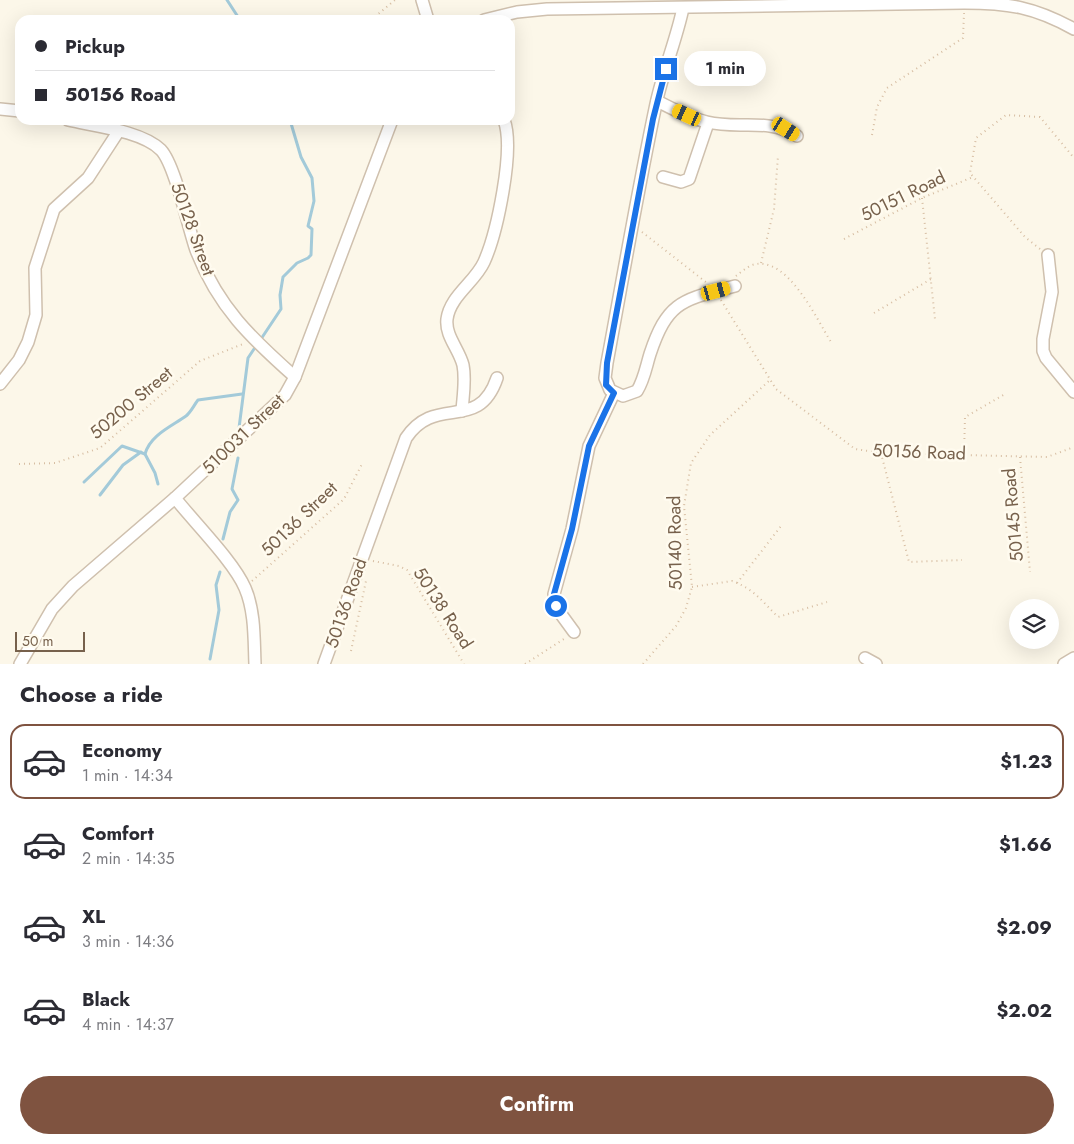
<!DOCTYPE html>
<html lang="en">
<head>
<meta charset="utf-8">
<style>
  body { margin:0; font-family:Jost,sans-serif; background:#f7f7f7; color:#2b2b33; height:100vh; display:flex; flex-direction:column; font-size:19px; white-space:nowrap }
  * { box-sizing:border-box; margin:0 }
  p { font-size:16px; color:#7c7c81 }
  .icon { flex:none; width:28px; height:28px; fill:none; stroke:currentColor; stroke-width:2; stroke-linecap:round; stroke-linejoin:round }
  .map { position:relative; height:664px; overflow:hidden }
  .drawer { display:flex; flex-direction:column; background:#fff; flex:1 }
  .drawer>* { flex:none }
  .top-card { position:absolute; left:15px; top:15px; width:500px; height:110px; border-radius:15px; box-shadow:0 5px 20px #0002; display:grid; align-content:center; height:110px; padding:0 20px; background:#fff }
  .controls { position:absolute; left:1009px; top:599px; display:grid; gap:10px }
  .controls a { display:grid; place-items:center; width:50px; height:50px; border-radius:50%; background:#fff; box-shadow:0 5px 20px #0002; font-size:25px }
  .scale { position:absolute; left:15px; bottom:12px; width:70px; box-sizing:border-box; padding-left:5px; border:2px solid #77614c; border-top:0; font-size:14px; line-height:18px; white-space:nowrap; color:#77614c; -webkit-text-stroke:4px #fffbef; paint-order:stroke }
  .end { position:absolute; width:22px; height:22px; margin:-11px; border:6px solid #1a73e8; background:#fff; box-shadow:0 0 0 2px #fff }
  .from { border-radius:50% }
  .bubble { position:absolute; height:35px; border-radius:18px; background:#fff; box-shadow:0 5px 20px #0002; font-size:16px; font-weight:700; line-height:35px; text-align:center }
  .car { position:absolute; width:15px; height:30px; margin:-15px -8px; border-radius:6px; box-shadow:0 0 4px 1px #0007; background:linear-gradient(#f5c518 24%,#345 0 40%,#f5c518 0 76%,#345 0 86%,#f5c518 0) }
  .top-card b { display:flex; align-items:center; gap:18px; height:48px; font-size:19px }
  .top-card b+b { border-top:1px solid #e1e1e2 }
  .top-card i { width:12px; height:12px; background:#2b2b33 }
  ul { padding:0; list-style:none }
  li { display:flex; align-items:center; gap:15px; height:75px; margin:0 10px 8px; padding:0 10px; border:2px solid transparent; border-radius:15px }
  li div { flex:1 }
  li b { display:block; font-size:19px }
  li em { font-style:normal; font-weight:700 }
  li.current { border-color:#7f5340 }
  li>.icon { width:45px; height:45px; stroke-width:1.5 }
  h2 { padding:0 20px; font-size:22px; line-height:60px }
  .action { display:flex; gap:10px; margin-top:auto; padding:10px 20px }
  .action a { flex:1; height:58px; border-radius:30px; background:#7f5340; color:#fff; font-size:20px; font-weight:700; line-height:58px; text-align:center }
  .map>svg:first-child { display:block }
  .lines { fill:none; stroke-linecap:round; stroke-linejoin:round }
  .stream { stroke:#a3cad9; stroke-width:3 }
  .minor-casing { stroke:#cfc0ae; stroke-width:14 }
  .path { stroke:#d7bea3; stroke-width:2; stroke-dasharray:1 4; stroke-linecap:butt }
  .minor { stroke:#fff; stroke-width:11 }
  .route { stroke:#1a73e8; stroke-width:6 }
  .labels { text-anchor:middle; stroke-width:5; stroke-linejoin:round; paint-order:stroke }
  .street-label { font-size:18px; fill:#77614c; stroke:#fffbef }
</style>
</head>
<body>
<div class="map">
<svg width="1074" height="664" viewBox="0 0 1074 664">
  <rect width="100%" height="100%" fill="#fcf7e9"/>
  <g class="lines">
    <!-- stream -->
    <g class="stream">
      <path d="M 227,0 L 240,20"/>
      <path d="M 261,339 L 281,309 L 280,295 L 283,277 L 297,263 L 308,258 L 311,255 L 312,229 L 308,226 L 314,201 L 312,178 L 301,157 L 290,120"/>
      <path d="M 239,428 L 248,358 L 254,349"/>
      <path d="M 84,482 L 122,446 L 145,454"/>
      <path d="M 158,484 L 155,473 L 145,454 C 150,435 172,426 186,416 C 191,412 194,405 198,400 L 242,394"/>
      <path d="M 100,495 L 123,465 L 141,452"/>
      <path d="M 223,539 L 230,512 L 238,500 L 232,489 L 238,458"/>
      <path d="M 210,659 L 219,610 L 216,585 L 220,572"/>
    </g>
    <!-- minor casing -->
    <g class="minor-casing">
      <g id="minor">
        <path d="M 422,0 L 428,20"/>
        <path d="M 683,8 C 676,41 663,71 656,104 C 638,189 623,277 607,363 L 605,378 L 610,390 L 623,396 L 637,391 C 644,380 646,367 650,354 C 668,300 683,300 735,286"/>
        <path d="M 484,20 L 517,12 L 547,9 L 964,3 C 1009,3 1034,7 1074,29"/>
        <path d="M 657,101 C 673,109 689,118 707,122 C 740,130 766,117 797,136"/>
        <path d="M 0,109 L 20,111"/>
        <path d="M 68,120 C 94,126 142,131 161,150 C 175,165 188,227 196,250 C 218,307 251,338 295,377"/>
        <path d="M 663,177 L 681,182 L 689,179 L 708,123"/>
        <path d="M 1048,255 L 1052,292 L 1043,339 L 1043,351 L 1046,358 L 1074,392"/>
        <path d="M 0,384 L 19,360 L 28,342 L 36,315 L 35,268 L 54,209 L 88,178 L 118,132"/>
        <path d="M 462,411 C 463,396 466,380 463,365 C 459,349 445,336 447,319 C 450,296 475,282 484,262 C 497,233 515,149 504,120"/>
        <path d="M 175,498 C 194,522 234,562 245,588 C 255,611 254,639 255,664"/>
        <path d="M 574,632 L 555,606 L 554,594 L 572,529 L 589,446 L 614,393"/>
        <path d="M 865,658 L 876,664"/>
        <path d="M 20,664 L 52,609 L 73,586 L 175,498 L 285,395 L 295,377 L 392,120"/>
        <path d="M 324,664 L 406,438 C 436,393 478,434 497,378"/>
        <path d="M 1064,664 L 1074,658"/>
      </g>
    </g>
    <!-- path -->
    <g class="path">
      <path d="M 371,20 L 395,0"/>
      <path d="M 872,135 L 877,107 L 887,88 L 963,38 L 964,13"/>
      <path d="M 922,198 L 935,319"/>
      <path d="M 642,232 L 707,283"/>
      <path d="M 844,239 L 922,198 L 973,177"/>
      <path d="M 1040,249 L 1025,237 L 970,173 L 976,138 L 1006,115 L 1040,117 L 1074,158"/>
      <path d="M 761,263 L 774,209 L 778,156"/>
      <path d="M 736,276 C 741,272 747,267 752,265 C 787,254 816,318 831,342"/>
      <path d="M 721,300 L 776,389 L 855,449 L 881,453 L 1047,457 L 1074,447"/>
      <path d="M 874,313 L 931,279"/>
      <path d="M 881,453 L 909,562 L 962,560"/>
      <path d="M 964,454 L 965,417 L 1005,394"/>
      <path d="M 1020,457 L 1030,572"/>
      <path d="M 19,464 L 55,463 L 100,448 L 200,361 L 243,344"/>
      <path d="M 373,561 L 399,566 L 407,570 L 464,664"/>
      <path d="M 252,581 L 344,499 L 363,462"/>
      <path d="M 737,583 L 781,526"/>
      <path d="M 692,587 L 732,581 C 754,589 762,601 778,617 L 827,602"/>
      <path d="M 351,651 L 366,581"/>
      <path d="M 525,664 L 567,637"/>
      <path d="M 643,664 L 676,626 L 686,608 L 692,587 L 684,506 L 691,463 L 710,435 L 770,380"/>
    </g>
    <!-- minor -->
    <use href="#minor" class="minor"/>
  </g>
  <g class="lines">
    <!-- route -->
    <path class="route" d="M 556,606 L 554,594 L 572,529 L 589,446 L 614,393 L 606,385 L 607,363 L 653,119 L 666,69"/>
  </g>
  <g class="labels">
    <!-- street labels -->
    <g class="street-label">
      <text transform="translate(903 196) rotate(-26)" y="6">50151 Road</text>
      <text transform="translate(193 229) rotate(70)" y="6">50128 Street</text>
      <text transform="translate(131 403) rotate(-40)" y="6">50200 Street</text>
      <text transform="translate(243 434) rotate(-44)" y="6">510031 Street</text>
      <text transform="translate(919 452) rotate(2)" y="6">50156 Road</text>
      <text transform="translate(1013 515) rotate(-95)" y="6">50145 Road</text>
      <text transform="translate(299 519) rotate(-44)" y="6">50136 Street</text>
      <text transform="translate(675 543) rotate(-91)" y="6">50140 Road</text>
      <text transform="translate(346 603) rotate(-71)" y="6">50136 Road</text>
      <text transform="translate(443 608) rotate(57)" y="6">50138 Road</text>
    </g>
  </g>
</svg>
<div class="controls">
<a><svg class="icon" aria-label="layers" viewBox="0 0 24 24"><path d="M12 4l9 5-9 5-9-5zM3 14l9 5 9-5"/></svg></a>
</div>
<div class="scale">50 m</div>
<i class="end from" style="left:556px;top:606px"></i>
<i class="end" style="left:666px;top:69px"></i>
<div class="bubble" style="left:684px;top:51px;width:82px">1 min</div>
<i class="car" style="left:687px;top:115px;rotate:295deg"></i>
<i class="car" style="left:786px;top:129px;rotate:123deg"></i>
<i class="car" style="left:716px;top:291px;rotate:75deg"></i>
<div class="top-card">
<b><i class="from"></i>Pickup</b>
<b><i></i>50156 Road</b>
</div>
</div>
<section class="drawer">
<h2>Choose a ride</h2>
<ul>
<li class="current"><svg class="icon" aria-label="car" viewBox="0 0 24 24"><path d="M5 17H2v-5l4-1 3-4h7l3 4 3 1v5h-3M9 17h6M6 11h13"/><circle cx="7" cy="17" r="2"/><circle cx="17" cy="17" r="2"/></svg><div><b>Economy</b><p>1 min · 14:34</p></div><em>$1.23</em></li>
<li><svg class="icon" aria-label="car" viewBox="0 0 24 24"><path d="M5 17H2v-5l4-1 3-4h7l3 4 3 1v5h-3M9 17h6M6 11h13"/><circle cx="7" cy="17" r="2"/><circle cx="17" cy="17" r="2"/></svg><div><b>Comfort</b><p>2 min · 14:35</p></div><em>$1.66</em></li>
<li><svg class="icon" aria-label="car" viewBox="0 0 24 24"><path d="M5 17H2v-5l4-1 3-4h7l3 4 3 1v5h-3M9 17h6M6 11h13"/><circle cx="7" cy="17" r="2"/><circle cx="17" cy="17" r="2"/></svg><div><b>XL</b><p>3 min · 14:36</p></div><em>$2.09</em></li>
<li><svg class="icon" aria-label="car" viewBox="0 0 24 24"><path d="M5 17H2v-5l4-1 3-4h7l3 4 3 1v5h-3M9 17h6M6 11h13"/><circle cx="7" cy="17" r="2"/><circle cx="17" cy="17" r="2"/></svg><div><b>Black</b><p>4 min · 14:37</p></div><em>$2.02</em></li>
</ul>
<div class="action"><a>Confirm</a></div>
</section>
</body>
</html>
